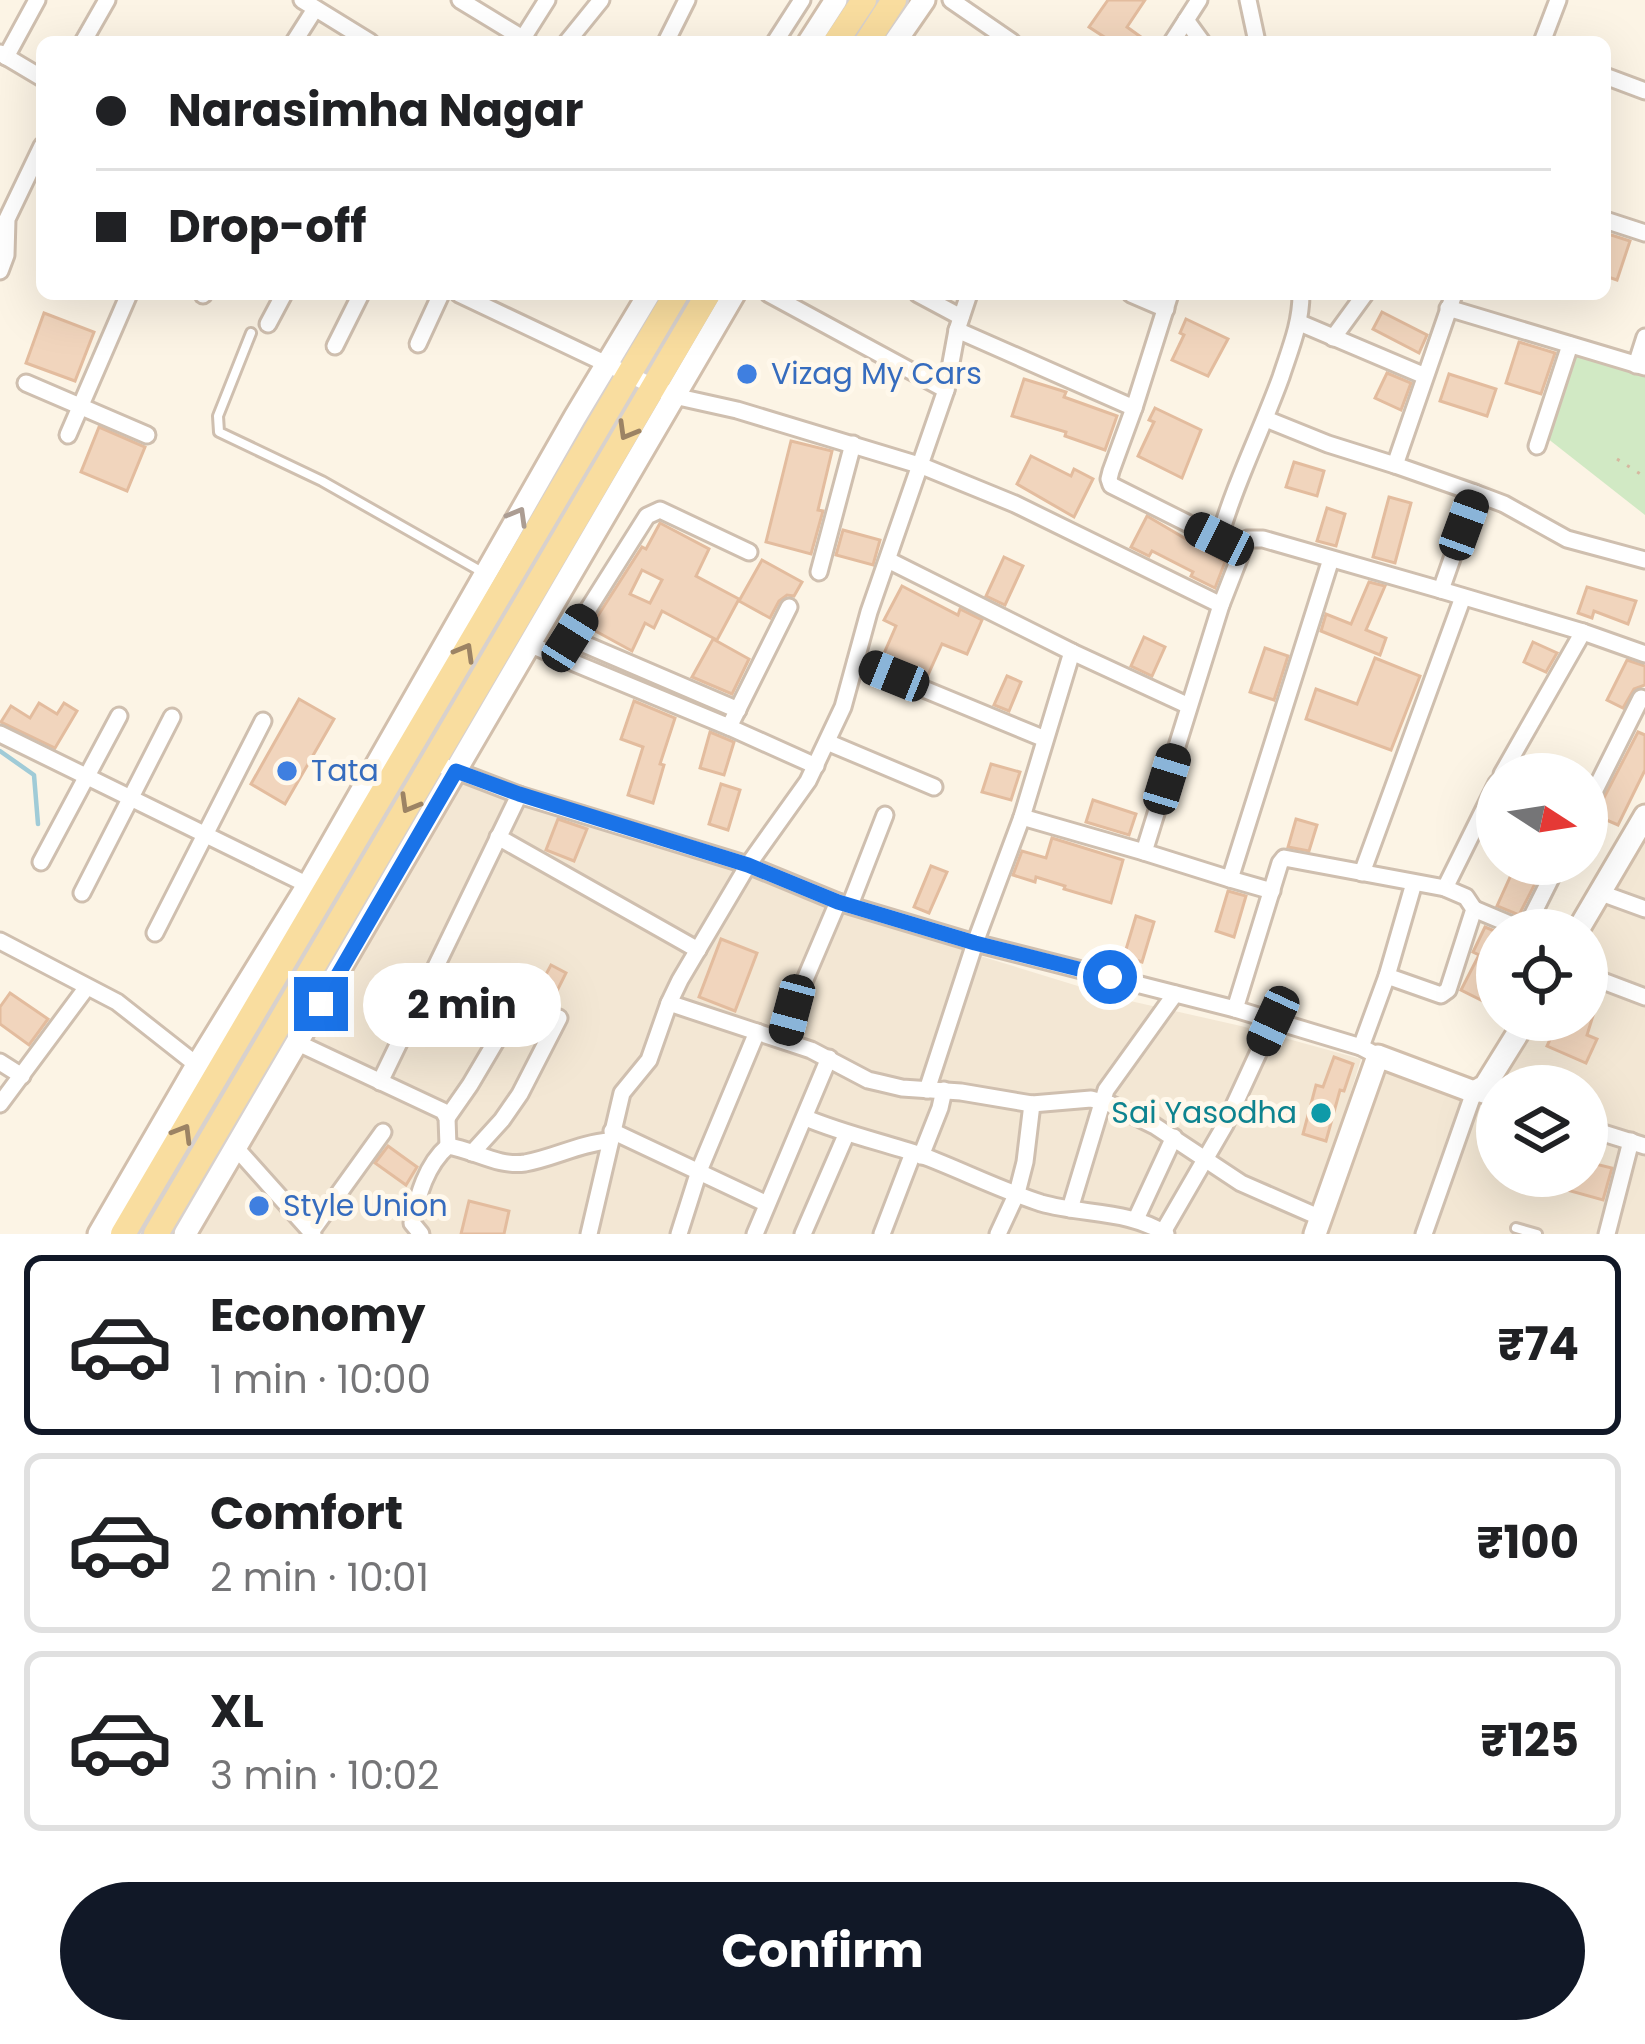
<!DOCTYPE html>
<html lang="en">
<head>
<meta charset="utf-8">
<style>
  body { margin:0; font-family:Poppins,sans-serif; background:#f2f2f2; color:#202124; height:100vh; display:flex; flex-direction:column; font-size:45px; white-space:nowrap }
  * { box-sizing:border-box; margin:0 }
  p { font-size:39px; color:#757577 }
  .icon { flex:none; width:66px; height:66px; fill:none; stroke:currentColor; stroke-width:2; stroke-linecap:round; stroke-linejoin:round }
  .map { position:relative; height:1234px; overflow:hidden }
  .drawer { display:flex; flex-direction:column; background:#fff; flex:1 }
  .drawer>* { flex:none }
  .guide { position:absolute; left:36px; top:36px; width:1575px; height:264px; border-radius:18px; box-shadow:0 12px 48px #0002; display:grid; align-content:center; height:264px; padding:0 60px; background:#fff }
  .needle { width:78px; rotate:102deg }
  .controls { position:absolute; left:1476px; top:753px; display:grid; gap:24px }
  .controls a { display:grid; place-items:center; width:132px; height:132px; border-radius:50%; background:#fff; box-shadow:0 12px 48px #0002; font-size:60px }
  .end { position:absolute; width:54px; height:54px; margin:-27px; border:15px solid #1a73e8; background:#fff; box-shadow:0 0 0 6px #fff }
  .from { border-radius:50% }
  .bubble { position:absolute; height:84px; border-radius:42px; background:#fff; box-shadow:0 12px 48px #0002; font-size:39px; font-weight:700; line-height:84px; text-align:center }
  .car { position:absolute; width:36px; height:72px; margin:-36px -18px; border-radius:15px; box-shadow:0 0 9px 3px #0007; background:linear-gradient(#222 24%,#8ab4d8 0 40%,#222 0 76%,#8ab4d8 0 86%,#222 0) }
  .guide b { display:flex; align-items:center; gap:42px; height:114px; font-size:45px }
  .guide b+b { border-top:3px solid #e0e0e0 }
  .guide i { width:30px; height:30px; background:#202124 }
  ul { padding:21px 0 0; list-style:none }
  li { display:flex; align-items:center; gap:36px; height:180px; margin:0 24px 18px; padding:0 36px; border:6px solid #e0e0e0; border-radius:18px }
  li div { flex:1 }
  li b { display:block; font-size:45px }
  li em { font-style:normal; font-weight:700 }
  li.active { border-color:#111827 }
  li>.icon { width:108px; height:108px; stroke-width:1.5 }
  .primary-button { display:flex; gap:24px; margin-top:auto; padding:24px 60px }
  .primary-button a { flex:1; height:138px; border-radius:72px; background:#111827; color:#fff; font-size:48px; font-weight:700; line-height:138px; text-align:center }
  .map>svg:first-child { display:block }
  .residential { fill:#f3e7d4 }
  .green { fill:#d1e9c4 }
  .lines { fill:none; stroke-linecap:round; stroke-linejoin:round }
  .stream { stroke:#a0cbd7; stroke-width:4.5 }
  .building { fill:#f1d5bd; stroke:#e3bc9e; stroke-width:3; fill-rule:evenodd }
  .lane-casing { stroke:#cfbfaf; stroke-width:14 }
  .street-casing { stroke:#cfbfaf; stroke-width:21 }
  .secondary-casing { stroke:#d2bfac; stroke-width:27 }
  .primary-casing { stroke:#d8d1cd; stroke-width:30 }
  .path { stroke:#d6b8a0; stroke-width:3; stroke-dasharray:3 9; stroke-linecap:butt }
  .lane { stroke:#fff; stroke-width:8 }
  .street { stroke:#fff; stroke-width:15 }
  .secondary { stroke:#fff; stroke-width:21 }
  .primary { stroke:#f9dd9f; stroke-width:24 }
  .oneway { stroke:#9c8364 }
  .oneway2 { stroke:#ac9d93 }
  .route { stroke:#1a73e8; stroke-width:15 }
  .shop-dot { fill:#3f7fe0; stroke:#fff8eb; stroke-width:4.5 }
  .culture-dot { fill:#0f9aa8; stroke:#fff8eb; stroke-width:4.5 }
  .labels { text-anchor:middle; stroke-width:10; stroke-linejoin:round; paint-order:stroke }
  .shop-label { font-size:30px; fill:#366cbe; stroke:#fff8eb; text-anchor:start }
  .culture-label { font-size:30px; fill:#0d838f; stroke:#fff8eb; text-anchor:end }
</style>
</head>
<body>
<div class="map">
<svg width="1645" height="1234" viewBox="0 0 1645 1234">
  <rect width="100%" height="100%" fill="#fcf4e5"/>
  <!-- residential -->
  <g class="residential">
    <path d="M 467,773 L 772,885 L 977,955 L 1117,998 L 1241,1026 L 1361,1059 L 1307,1234 L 196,1234 Z"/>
    <path d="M 1645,834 L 1645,1234 L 1329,1234 L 1384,1071 L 1490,1105 L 1497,1094 L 1497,1176 L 1587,1176 L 1587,1086 L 1501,1086 L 1538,1020 L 1587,1020 L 1587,935 Z"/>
  </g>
  <!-- green -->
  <path class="green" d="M 1576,350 L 1645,373 L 1645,515 L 1547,438 Z"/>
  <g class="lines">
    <!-- stream -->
    <path class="stream" d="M 0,751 L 34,775 L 38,824"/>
  </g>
  <!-- building -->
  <g class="building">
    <path d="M 1108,0 L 1145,0 L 1127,27 L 1148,42 L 1112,42 L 1089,27 Z"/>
    <path d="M 1605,233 L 1630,241 L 1617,280 L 1605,276 Z"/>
    <path d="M 1382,312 L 1427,335 L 1419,353 L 1373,329 Z"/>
    <path d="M 44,313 L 94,332 L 75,381 L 26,363 Z"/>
    <path d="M 1186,319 L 1228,339 L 1208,376 L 1172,360 L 1184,335 L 1180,333 Z"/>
    <path d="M 1519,342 L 1555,353 L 1541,394 L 1506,383 Z"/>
    <path d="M 1387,373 L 1411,383 L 1401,410 L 1375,398 Z"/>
    <path d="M 1449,374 L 1496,389 L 1487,416 L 1440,401 Z"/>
    <path d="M 1024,379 L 1066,392 L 1064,397 L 1117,416 L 1105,450 L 1065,436 L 1066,432 L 1012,416 Z"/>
    <path d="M 1155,408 L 1201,430 L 1182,478 L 1138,456 L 1154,422 L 1149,420 Z"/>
    <path d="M 99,427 L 145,447 L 127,491 L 81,472 Z"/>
    <path d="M 791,441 L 832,451 L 818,510 L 823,511 L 811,554 L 766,542 Z"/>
    <path d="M 1031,456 L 1071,476 L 1074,469 L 1093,479 L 1074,517 L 1017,484 Z"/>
    <path d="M 1294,462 L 1324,471 L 1317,496 L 1286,487 Z"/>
    <path d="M 1389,497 L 1411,503 L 1395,563 L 1373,557 Z"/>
    <path d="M 1327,508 L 1345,514 L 1336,546 L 1317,541 Z"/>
    <path d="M 1147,516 L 1225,562 L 1215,588 L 1191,576 L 1193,572 L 1152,551 L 1149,556 L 1131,547 Z"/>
    <path d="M 660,523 L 709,549 L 696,576 L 739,599 L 717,640 L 662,611 L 654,628 L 645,623 L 632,651 L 590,628 L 642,547 L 646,549 ZM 642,570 L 662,580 L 650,603 L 630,594 Z"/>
    <path d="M 843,530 L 880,540 L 873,565 L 836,555 Z"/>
    <path d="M 1004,557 L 1023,566 L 1005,605 L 986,596 Z"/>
    <path d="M 762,560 L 802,582 L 794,596 L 787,595 L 779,601 L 770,618 L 739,601 Z"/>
    <path d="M 1369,582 L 1385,586 L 1366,630 L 1386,638 L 1380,655 L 1321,631 L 1326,614 L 1351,624 Z"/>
    <path d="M 902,586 L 958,615 L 960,609 L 982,620 L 967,654 L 942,644 L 927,677 L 882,658 L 896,626 L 884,620 Z"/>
    <path d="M 1587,587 L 1636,601 L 1628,624 L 1594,611 L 1592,618 L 1578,613 Z"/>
    <path d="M 1144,637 L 1165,647 L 1152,676 L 1131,666 Z"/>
    <path d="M 713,639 L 749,659 L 732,694 L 692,677 Z"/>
    <path d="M 1533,642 L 1557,653 L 1546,672 L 1524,662 Z"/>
    <path d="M 1265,648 L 1288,656 L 1274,700 L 1250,692 Z"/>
    <path d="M 1375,658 L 1420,676 L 1391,750 L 1306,719 L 1316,689 L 1357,704 Z"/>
    <path d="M 1627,660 L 1645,666 L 1645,685 L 1634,689 L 1623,708 L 1607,700 Z"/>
    <path d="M 1007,676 L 1021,682 L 1009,711 L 994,705 Z"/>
    <path d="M 299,699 L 334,719 L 285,804 L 251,784 Z"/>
    <path d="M 634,701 L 675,718 L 660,764 L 664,765 L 653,803 L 628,795 L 643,747 L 621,739 Z"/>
    <path d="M 39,703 L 57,714 L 64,703 L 77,711 L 55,748 L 1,722 L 11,706 L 30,718 Z"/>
    <path d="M 710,732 L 734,742 L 724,775 L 700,768 Z"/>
    <path d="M 1638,732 L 1645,735 L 1645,770 L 1618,825 L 1595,815 Z"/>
    <path d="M 991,764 L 1020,772 L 1011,800 L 982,792 Z"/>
    <path d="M 721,784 L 740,790 L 728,830 L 709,824 Z"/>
    <path d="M 1093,800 L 1136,814 L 1129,835 L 1086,822 Z"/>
    <path d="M 558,819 L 587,829 L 574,861 L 546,850 Z"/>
    <path d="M 1296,819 L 1317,825 L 1309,851 L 1288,847 Z"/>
    <path d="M 1052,838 L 1123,860 L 1111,903 L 1064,889 L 1065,886 L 1036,877 L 1035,882 L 1013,875 L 1022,851 L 1046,858 Z"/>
    <path d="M 1516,864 L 1545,864 L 1519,915 L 1497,906 Z"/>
    <path d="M 931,866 L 947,872 L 929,913 L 914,907 Z"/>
    <path d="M 1228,891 L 1246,896 L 1234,937 L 1216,931 Z"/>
    <path d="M 1136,916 L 1154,922 L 1142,962 L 1124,956 Z"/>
    <path d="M 1485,927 L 1497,932 L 1497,1008 L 1461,990 L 1479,955 L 1473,952 Z"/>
    <path d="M 721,939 L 757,953 L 735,1011 L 699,997 Z"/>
    <path d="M 551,965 L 566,973 L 553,999 L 537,991 Z"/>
    <path d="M 1587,988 L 1600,993 L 1587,1035 L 1597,1039 L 1586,1063 L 1547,1046 L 1558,1022 L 1563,1024 L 1565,1020 L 1587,1020 Z"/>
    <path d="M 10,993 L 48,1019 L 29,1045 L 0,1024 L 0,1007 Z"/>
    <path d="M 1334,1057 L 1353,1064 L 1344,1091 L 1340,1090 L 1326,1141 L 1303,1134 L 1316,1085 L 1323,1087 Z"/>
    <path d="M 388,1146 L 417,1167 L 406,1185 L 375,1163 Z"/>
    <path d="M 1587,1162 L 1612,1168 L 1603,1200 L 1567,1190 L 1571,1176 L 1587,1176 Z"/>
    <path d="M 469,1201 L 509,1211 L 504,1234 L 461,1234 Z"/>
  </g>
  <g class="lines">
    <!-- lane casing -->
    <g class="lane-casing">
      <g id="lane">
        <path d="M 251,333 L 218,416 L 219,432 L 322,481 L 484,573"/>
        <path d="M 1516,1228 L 1537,1234"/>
      </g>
    </g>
    <!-- street casing -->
    <g class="street-casing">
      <g id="street">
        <path d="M 302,0 L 370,42"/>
        <path d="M 460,0 L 529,42"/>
        <path d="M 951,0 L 1012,42"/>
        <path d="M 1248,0 L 1257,42"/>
        <path d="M 1186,20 L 1202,42"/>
        <path d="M 523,38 L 547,0"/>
        <path d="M 83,42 L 107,0"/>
        <path d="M 294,42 L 315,9"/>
        <path d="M 567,42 L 601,0"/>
        <path d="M 666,42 L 687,0"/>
        <path d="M 775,42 L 802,0"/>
        <path d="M 1172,42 L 1199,0"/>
        <path d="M 1542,42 L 1558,0"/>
        <path d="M 0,53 L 42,78"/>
        <path d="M 6,57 L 37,0"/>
        <path d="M 1605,76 L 1645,91"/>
        <path d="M 1605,220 L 1645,233"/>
        <path d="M 0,271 L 6,255 L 7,219 L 42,146"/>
        <path d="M 459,294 L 674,396 L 737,410 L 922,466 L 1015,504 L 1221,605"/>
        <path d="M 769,294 L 946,390"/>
        <path d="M 918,294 L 961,317"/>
        <path d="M 1131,294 L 1166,309"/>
        <path d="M 1454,294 L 1395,465 L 1475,493 L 1441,590 L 1583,632 L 1645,654"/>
        <path d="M 203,295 L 204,294"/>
        <path d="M 1448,308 L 1645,367"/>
        <path d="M 1300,323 L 1425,376"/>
        <path d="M 268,324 L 284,294"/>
        <path d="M 957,330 L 1134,408 L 1170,294"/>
        <path d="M 1333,338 L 1365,294"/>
        <path d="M 418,344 L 441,294"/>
        <path d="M 335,346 L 361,294"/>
        <path d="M 1636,365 L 1645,337"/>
        <path d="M 26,383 L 147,435"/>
        <path d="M 1134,408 L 1111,471 L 1109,479 L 1111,485 L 1219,539 L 1244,546"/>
        <path d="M 1266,419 L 1328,444 L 1395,465"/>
        <path d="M 68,435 L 129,294"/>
        <path d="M 1537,446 L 1570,345"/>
        <path d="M 1475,493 L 1504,504 L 1567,539 L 1645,560"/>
        <path d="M 1219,539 C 1235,483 1261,432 1281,377 C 1290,349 1301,324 1301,294"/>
        <path d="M 1331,559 L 1230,879 L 1144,852 L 1221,605 L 1244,546 L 1248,539 L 1263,539 L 1441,590"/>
        <path d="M 888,560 L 1072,652 L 1022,817 L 975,943 L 927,1090"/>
        <path d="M 819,572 L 853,444"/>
        <path d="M 570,638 L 738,710"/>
        <path d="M 531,645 L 729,727 L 789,607"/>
        <path d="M 1072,652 L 1189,706"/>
        <path d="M 558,657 L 647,516 L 660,510 L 749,552"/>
        <path d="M 856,661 L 1045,739"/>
        <path d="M 729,727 L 816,766"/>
        <path d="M 0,734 L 308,885"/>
        <path d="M 827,742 L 934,787"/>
        <path d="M 433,762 L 519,795 L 748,865 L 838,902 L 975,943 L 1235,1009 L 1361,1047 L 1378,1056"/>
        <path d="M 1502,774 L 1583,632"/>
        <path d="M 1587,806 L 1641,698"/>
        <path d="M 1022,817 L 1144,852"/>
        <path d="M 498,837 L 698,950"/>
        <path d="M 41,862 L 119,716"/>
        <path d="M 1362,873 L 1463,597"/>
        <path d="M 1230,879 L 1272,891"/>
        <path d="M 82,893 L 172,717"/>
        <path d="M 1601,893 L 1645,909"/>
        <path d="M 850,905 L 885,815"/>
        <path d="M 1474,909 L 1524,930"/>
        <path d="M 1525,930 L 1558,864"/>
        <path d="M 155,933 L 263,721"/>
        <path d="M 0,941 L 117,1002 L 197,1065"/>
        <path d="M 1587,975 L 1645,997"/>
        <path d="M 1387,976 L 1441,995 L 1448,990 L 1474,909 L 1466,897 L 1445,888"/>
        <path d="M 669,1003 L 811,1050 L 868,1080 L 881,1083 L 902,1088 L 961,1092 L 1032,1104 L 1091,1099 L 1110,1104 L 1155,1126 L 1241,1183 L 1321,1218"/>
        <path d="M 1235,1009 L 1280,863 L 1284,858 L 1445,888 L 1497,783"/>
        <path d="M 784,1040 L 792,1010 L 838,902"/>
        <path d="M 298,1043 L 443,1111 L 447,1118 L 448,1146"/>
        <path d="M 1361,1047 L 1387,976 L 1414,883"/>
        <path d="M 0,1062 L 22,1076"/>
        <path d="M 380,1082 L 519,795"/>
        <path d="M 0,1104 L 87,987"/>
        <path d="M 447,1118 L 470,1085 L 525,992"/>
        <path d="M 806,1118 C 844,1134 882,1142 921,1155 C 961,1170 1000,1190 1041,1203 C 1083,1215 1129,1210 1166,1234"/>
        <path d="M 1587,1128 L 1645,1146"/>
        <path d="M 612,1131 L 767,1204"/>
        <path d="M 237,1149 L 313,1234"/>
        <path d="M 472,1153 L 502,1120 L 520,1094 L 559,1018"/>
        <path d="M 921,1156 L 940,1108 L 944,1090"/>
        <path d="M 1070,1209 L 1106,1090 L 1175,994"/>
        <path d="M 1136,1219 L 1174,1137"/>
        <path d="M 311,1232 L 383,1132"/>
        <path d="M 1163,1232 L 1225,1125 L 1273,1021"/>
        <path d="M 421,1234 L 412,1223 C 418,1195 426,1165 448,1146 C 474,1150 498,1167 525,1163 C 554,1158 580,1143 610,1141"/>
        <path d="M 589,1234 L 622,1093 L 649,1060 L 669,1003 L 680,980 L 748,865 L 808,781 L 843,707 L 869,612 L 946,390 L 957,330 L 969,294"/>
        <path d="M 679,1234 L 699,1171 L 757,1032"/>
        <path d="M 755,1234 L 829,1058"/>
        <path d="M 803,1234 L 846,1135"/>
        <path d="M 882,1234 L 913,1153"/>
        <path d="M 998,1234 L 1017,1193 L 1025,1162 L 1032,1104"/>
        <path d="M 1424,1234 L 1474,1092 L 1497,1099"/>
        <path d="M 1607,1234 L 1631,1141"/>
      </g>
    </g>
    <!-- secondary casing -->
    <g class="secondary-casing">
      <g id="secondary">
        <path d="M 809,42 L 836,0"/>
        <path d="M 895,42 L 924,0"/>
        <path d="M 1578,930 L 1645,816"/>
        <path d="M 99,1234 L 197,1065 L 308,885 L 575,417 L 649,294"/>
        <path d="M 185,1234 L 734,294"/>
        <path d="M 1315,1234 L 1378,1056 L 1474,1092 L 1485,1086 L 1526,1020"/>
      </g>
    </g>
    <!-- primary casing -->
    <g class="primary-casing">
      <g id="primary">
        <path d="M 836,42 L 864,0"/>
        <path d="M 867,42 L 894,0"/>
        <path d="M 123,1234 L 676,294"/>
        <path d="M 156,1234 L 708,294"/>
      </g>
    </g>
    <!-- path -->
    <path class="path" d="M 1617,459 L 1645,477"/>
    <!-- lane -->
    <use href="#lane" class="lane"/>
    <!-- street -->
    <use href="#street" class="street"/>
    <!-- secondary -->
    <use href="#secondary" class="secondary"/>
    <!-- primary -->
    <use href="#primary" class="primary"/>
  </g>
  <!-- one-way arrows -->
  <defs><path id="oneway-chevron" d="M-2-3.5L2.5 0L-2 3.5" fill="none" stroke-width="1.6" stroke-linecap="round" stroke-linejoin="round" transform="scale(3)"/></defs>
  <g class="oneway">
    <use href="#oneway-chevron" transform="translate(627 431) rotate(120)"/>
    <use href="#oneway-chevron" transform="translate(465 652) rotate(-60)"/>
    <use href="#oneway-chevron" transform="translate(409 804) rotate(120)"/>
    <use href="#oneway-chevron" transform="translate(183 1133) rotate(-59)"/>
  </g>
  <use class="oneway2" href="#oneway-chevron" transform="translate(518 516) rotate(-60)"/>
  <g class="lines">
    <!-- route -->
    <path class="route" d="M 321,1004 L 456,771 L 519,794 L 748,865 L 838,902 L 975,943 L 1110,977"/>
  </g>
  <!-- markers -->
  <g class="shop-dot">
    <circle cx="747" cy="374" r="12"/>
    <circle cx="287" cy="771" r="12"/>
    <circle cx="259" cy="1206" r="12"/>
  </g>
  <circle class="culture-dot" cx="1321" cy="1113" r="12"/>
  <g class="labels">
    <!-- shop labels -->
    <g class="shop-label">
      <text x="771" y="384">Vizag My Cars</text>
      <text x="311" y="781">Tata</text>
      <text x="283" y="1216">Style Union</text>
    </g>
    <!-- culture labels -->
    <g class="culture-label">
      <text x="1297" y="1123">Sai Yasodha</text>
    </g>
  </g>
</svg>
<div class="controls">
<a><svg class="needle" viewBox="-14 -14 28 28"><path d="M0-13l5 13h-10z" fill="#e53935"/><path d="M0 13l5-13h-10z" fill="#757577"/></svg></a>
<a><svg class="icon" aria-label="locate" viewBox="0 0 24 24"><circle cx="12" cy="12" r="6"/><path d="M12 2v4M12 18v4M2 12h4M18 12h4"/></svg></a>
<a><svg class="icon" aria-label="layers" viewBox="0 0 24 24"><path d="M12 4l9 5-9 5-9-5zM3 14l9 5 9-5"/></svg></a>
</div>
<i class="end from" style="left:1110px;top:977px"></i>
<i class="end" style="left:321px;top:1004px"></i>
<div class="bubble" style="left:363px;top:963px;width:198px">2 min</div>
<i class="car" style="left:1464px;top:525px;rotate:20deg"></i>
<i class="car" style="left:1219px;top:539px;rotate:296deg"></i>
<i class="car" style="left:570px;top:638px;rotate:32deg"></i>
<i class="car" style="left:894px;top:676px;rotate:292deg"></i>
<i class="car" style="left:1167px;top:779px;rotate:17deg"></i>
<i class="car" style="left:792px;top:1010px;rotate:195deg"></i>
<i class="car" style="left:1273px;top:1021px;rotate:205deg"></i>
<div class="guide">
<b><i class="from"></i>Narasimha Nagar</b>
<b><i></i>Drop-off</b>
</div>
</div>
<section class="drawer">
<ul>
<li class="active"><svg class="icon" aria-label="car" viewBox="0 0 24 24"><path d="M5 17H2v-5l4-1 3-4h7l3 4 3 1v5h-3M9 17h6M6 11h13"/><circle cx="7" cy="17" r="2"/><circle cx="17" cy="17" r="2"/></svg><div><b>Economy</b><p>1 min · 10:00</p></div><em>₹74</em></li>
<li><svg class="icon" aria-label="car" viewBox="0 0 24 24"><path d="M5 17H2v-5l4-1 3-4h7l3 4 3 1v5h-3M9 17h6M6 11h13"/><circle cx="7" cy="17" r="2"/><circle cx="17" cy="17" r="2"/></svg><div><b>Comfort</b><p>2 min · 10:01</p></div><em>₹100</em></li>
<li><svg class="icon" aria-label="car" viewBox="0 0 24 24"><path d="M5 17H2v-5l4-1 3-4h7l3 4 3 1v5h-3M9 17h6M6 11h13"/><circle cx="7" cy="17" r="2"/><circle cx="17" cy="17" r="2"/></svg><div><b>XL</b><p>3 min · 10:02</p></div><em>₹125</em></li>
</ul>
<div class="primary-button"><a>Confirm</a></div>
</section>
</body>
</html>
